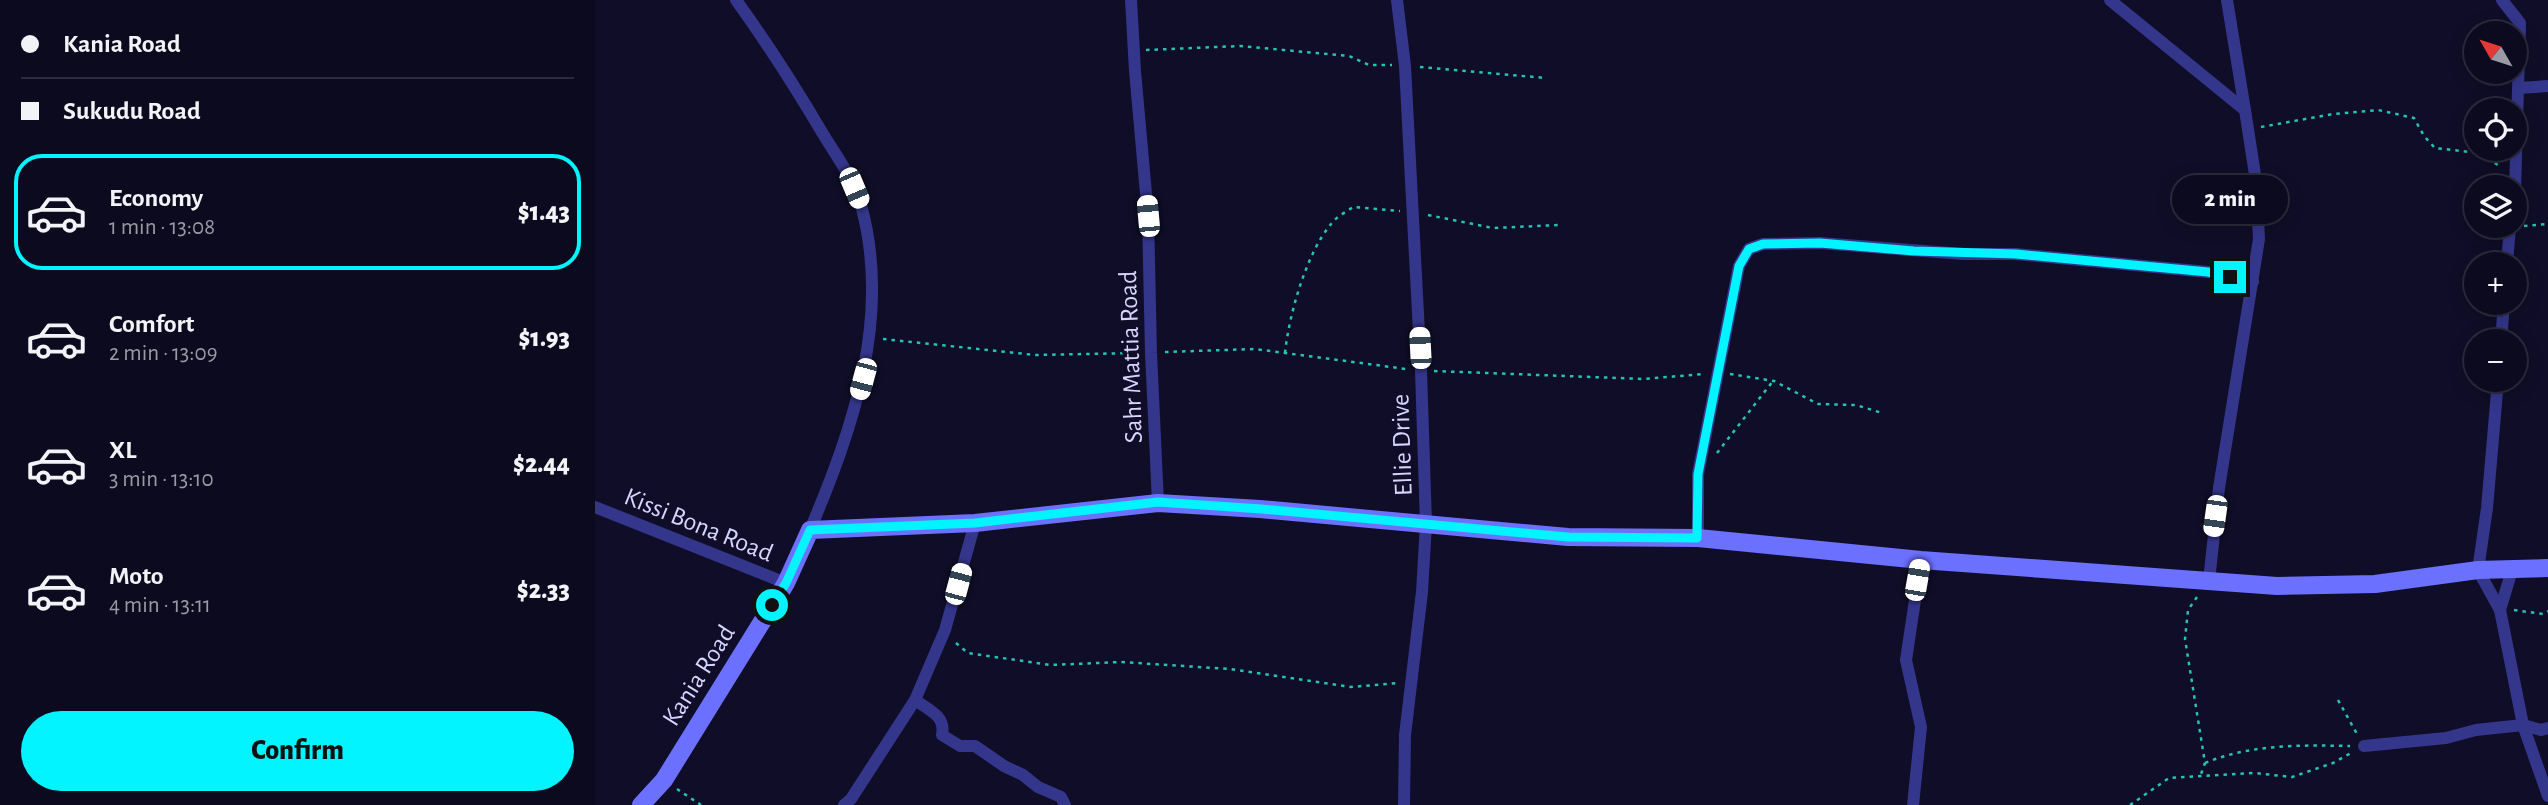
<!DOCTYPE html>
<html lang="en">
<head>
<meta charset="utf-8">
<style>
  body { margin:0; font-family:"Alegreya Sans",sans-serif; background:#1a182b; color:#f1f3f6; height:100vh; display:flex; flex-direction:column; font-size:26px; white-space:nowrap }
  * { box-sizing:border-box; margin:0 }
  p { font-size:23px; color:#9a9aa4 }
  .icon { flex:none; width:38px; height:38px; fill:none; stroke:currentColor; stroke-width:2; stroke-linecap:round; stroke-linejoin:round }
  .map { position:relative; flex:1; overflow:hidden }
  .panel { display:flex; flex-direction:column; background:#0c0a1e; width:595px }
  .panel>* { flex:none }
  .banner { display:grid; align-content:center; height:154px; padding:0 21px; background:#0c0a1e }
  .needle { width:46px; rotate:309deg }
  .buttons { position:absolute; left:1869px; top:21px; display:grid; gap:14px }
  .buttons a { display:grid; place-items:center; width:63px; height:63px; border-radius:50%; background:#0c0a1e; box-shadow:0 4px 18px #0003,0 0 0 2px #2c2b3c; font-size:35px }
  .end { position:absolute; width:32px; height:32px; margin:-16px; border:9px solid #01f4ff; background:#111; box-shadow:0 0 0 4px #111 }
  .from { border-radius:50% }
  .bubble { position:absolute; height:49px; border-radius:24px; background:#0c0a1e; box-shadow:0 4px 18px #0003,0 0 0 2px #2c2b3c; font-size:23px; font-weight:800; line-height:49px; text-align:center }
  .car { position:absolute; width:21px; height:42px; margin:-21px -10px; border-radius:9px; box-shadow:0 0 5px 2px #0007; background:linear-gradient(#fff 24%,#345 0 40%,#fff 0 76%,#345 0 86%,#fff 0) }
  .banner b { display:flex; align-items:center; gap:24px; height:66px; font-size:26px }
  .banner b+b { border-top:2px solid #2c2b3c }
  .banner i { width:18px; height:18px; background:#f1f3f6 }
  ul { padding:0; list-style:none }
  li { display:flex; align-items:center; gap:21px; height:116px; margin:0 14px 10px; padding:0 7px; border:4px solid transparent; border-radius:28px }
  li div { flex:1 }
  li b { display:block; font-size:26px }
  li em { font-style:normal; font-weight:800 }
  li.on { border-color:#01f4ff }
  li>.icon { width:63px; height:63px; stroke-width:1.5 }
  .primary-button { display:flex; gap:14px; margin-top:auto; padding:14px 21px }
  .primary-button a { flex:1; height:80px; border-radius:42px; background:#01f4ff; color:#111; font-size:28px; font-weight:800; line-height:80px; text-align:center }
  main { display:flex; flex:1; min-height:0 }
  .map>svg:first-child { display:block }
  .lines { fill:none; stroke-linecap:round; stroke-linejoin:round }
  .path { stroke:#24c4b1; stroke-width:2.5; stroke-dasharray:3.5 5; stroke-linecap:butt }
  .street { stroke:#34368c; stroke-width:12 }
  .secondary { stroke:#6c70ff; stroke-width:18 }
  .route { stroke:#01f4ff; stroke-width:9 }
  .labels { text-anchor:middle; stroke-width:7; stroke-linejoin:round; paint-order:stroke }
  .street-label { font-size:26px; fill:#d7d5ff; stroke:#100d28 }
</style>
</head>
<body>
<main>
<section class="panel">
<div class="banner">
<b><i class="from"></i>Kania Road</b>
<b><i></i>Sukudu Road</b>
</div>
<ul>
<li class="on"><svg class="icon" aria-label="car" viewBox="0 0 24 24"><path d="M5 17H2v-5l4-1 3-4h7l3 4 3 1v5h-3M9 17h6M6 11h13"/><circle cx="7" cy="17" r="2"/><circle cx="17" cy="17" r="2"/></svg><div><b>Economy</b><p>1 min · 13:08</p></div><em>$1.43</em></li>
<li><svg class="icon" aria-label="car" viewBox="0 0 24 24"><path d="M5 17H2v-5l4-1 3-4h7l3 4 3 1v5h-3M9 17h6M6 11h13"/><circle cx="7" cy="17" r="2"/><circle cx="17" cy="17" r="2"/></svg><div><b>Comfort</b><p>2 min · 13:09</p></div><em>$1.93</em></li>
<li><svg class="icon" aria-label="car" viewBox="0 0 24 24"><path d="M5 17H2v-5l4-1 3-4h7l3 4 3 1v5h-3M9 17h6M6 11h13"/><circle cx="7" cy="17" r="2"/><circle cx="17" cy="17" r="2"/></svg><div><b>XL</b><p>3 min · 13:10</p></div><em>$2.44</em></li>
<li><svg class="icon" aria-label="car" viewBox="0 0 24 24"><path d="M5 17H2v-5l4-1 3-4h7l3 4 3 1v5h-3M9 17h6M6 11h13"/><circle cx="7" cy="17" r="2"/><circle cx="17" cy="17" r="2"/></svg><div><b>Moto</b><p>4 min · 13:11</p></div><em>$2.33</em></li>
</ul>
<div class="primary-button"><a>Confirm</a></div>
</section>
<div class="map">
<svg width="1953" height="805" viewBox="0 0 1953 805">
  <rect width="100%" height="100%" fill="#100d28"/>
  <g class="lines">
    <!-- path -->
    <g class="path">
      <path d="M 551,50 L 645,46 L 754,56 L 774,65 L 797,65"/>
      <path d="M 825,67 L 951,78"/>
      <path d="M 1666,127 L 1738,114 L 1783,110 L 1819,118 L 1829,136 L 1840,148 L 1884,153 L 1906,167"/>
      <path d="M 833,215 L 898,228 L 964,225"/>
      <path d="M 1929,226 L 1953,224"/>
      <path d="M 288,339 L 440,355 L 543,353"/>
      <path d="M 570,352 L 660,349 L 811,369"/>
      <path d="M 690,353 C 694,315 711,254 736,224 C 741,217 751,212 758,207 L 805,211"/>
      <path d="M 839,371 L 1049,379 L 1108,374"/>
      <path d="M 1135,374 L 1179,381 L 1223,404 L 1261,405 L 1287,413"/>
      <path d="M 1122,453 L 1178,381"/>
      <path d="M 1602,597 L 1593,610 L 1590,639 L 1610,763 L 1605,777"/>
      <path d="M 1919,610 L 1948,614 L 1953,611"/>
      <path d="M 361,643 L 373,653 L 455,665 L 526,662 L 635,669 L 756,687 L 803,683"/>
      <path d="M 1743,700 L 1762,734"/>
      <path d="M 1610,763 C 1656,744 1706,745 1755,746"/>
      <path d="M 82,789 L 106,805"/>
      <path d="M 1535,805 L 1574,778 L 1659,773 L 1697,777 L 1738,763 L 1756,753"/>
    </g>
    <!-- street -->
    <g class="street">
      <path d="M 141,0 C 172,43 201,88 228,134 C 242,157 259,179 266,205 C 297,317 258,428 215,530"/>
      <path d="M 536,0 L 540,71 L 553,216 L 556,353 L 563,503"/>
      <path d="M 802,0 L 810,66 L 826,371 L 831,524 L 827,592 L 810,735 L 809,805"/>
      <path d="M 1515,0 L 1650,110 L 1661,181 L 1664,239 L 1624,488 L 1614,581"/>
      <path d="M 1632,0 L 1650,110"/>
      <path d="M 1907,0 L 1925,23 L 1920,189"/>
      <path d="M 1924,88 L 1953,86"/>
      <path d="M 1912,264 L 1915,226"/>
      <path d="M 1906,341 L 1909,303"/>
      <path d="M 1903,380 L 1892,508 L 1883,570 L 1905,610 L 1928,725 L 1953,796"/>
      <path d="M 0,507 L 191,583"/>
      <path d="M 1103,538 L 1103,474 L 1144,266 L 1154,249 L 1168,244 L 1225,243 L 1368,254 L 1421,254 L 1613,272 L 1658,282"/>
      <path d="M 1905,610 L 1917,570"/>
      <path d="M 320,700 C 334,710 351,716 347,735 L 365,746 L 380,746 L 409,766 L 428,775 L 443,787 L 466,797 L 470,805"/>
      <path d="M 1769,746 L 1851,738 L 1881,730 L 1928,725 L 1946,730 L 1953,728"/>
      <path d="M 249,805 L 256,799 L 320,700 L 350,630 L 380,523"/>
      <path d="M 1318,805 L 1326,727 L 1311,660 L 1326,560"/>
    </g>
    <!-- secondary -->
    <path class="secondary" d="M 46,805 L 69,780 L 191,583 L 215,530 L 380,523 L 563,503 L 665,509 L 973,537 L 1103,538 L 1326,560 L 1682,586 L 1780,584 L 1883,570 L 1953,568"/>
  </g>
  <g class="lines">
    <!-- route -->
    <path class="route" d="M 177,605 L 191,583 L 215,530 L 380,523 L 563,502 L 666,509 L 973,537 L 1102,538 L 1103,474 L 1144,266 L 1154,249 L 1168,244 L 1225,243 L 1319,251 L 1421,254 L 1613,272 L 1635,277"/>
  </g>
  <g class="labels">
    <!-- street labels -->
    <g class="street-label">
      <text transform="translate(535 357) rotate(-92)" y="9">Sahr Mattia Road</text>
      <text transform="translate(806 445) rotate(-92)" y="9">Ellie Drive</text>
      <text transform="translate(104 524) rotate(22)" y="9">Kissi Bona Road</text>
      <text transform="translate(103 675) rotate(-58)" y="9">Kania Road</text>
    </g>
  </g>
</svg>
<div class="buttons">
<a><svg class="needle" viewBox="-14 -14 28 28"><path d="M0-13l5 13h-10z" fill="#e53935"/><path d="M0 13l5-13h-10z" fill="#9a9aa4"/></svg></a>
<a><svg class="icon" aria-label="locate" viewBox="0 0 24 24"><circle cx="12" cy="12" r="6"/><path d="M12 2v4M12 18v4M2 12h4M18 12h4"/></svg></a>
<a><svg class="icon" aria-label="layers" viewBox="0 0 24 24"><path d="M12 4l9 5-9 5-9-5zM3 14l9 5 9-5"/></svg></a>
<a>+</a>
<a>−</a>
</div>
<i class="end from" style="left:177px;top:605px"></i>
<i class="end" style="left:1635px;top:277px"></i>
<div class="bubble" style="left:1577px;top:175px;width:116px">2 min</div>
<i class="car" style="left:259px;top:188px;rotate:157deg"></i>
<i class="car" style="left:553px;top:216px;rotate:355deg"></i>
<i class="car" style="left:825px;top:348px;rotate:357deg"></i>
<i class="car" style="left:268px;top:379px;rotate:195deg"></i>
<i class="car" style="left:1620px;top:516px;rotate:188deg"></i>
<i class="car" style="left:1322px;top:580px;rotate:10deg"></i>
<i class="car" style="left:363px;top:584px;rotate:15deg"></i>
</div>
</main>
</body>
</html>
